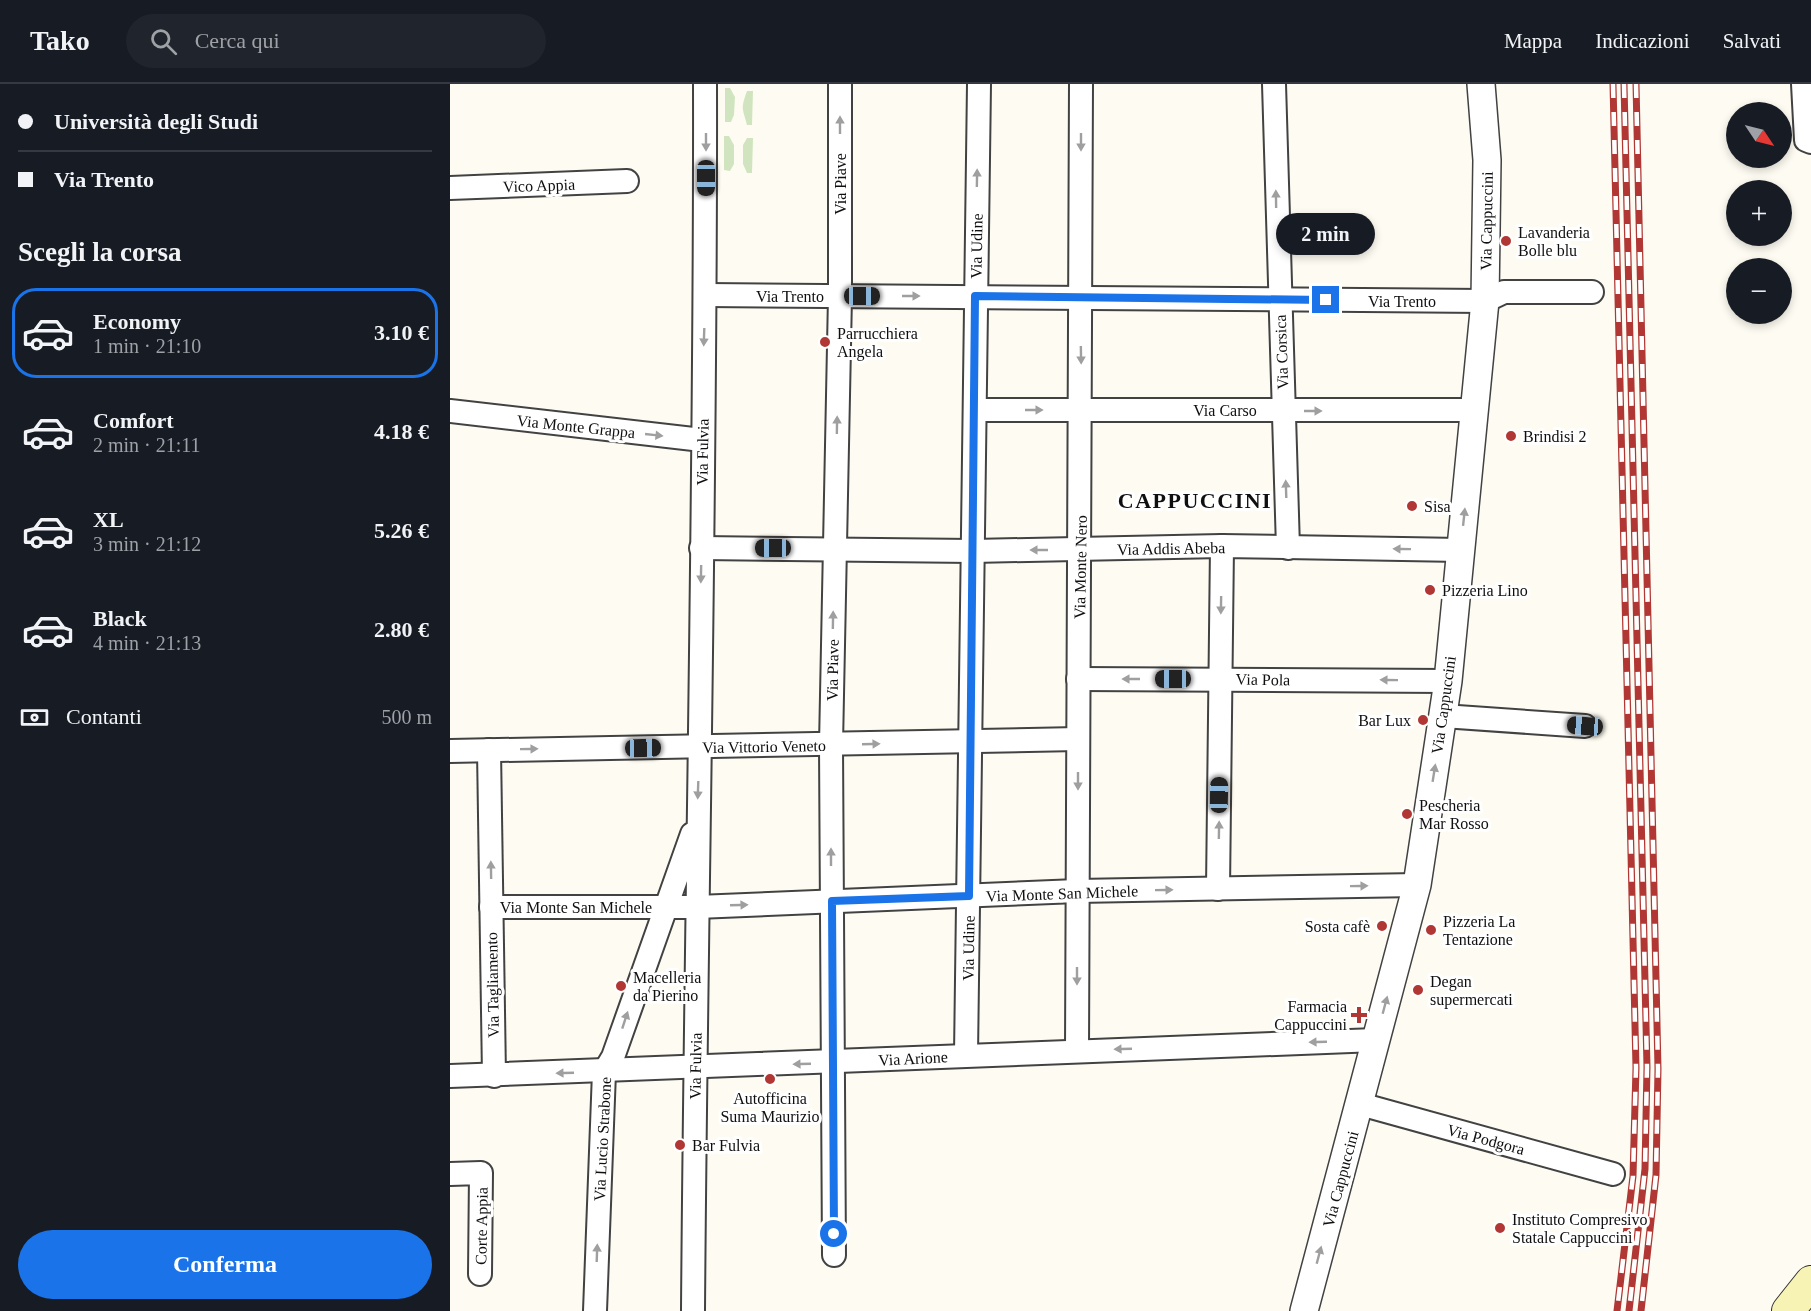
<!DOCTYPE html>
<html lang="it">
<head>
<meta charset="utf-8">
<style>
  body { margin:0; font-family:Georgia,serif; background:#20242c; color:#f1f3f6; height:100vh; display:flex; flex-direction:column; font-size:22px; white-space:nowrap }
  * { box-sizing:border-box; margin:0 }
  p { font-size:20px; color:#9ea1a6 }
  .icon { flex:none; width:33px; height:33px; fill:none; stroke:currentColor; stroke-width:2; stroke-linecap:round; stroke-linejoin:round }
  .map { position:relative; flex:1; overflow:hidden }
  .side { display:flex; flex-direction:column; background:#171b24; width:450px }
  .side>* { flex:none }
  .guide { display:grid; align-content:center; height:132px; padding:0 18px; background:#171b24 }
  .needle { width:39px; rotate:125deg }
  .controls { position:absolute; left:1276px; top:18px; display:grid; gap:12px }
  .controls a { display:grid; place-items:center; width:66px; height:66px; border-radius:50%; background:#171b24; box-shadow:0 3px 9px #0003; font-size:30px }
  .end { position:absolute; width:27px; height:27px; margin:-14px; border:8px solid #1a73e8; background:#fff; box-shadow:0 0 0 3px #fff }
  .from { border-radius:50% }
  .bubble { position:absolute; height:42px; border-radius:21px; background:#171b24; box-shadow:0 3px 9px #0003; font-size:20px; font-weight:700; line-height:42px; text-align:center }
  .car { position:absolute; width:18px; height:36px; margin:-18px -9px; border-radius:8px; box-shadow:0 0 4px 2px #0007; background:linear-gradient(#222 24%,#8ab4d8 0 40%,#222 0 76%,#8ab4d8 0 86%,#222 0) }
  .guide b { display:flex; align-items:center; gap:21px; height:57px; font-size:22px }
  .guide b+b { border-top:2px solid #363941 }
  .guide i { width:15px; height:15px; background:#f1f3f6 }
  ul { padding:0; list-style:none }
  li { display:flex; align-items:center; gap:18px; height:90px; margin:0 12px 9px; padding:0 6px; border:3px solid transparent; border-radius:24px }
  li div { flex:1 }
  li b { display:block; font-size:22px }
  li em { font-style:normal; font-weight:700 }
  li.on { border-color:#1a73e8 }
  li>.icon { width:54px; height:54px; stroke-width:1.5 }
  h2 { padding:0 18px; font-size:27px; line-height:72px }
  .pay { display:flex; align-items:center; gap:15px; height:66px; padding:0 18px; font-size:22px }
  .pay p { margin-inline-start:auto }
  .action { display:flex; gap:12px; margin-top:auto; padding:12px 18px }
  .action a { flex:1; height:69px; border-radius:36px; background:#1a73e8; color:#fff; font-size:24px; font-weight:700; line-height:69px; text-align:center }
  header { display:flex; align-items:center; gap:36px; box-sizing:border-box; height:84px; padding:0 30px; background:#171b24; border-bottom:2px solid #363941 }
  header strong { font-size:28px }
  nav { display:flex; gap:33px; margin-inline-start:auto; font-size:21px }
  .search { width:420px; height:54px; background:#20242c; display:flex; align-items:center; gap:15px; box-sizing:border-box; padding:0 21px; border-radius:33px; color:#9ea1a6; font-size:22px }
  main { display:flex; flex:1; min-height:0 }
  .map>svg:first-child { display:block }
  .green { fill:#d0e5bf }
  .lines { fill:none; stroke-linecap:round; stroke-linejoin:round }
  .minor-casing { stroke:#424242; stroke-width:26 }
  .tertiary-casing { stroke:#424242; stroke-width:30 }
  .secondary-casing { stroke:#313131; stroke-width:34 }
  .minor { stroke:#fff; stroke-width:22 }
  .tertiary { stroke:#fff; stroke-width:27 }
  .secondary { stroke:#f7f3b4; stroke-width:32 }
  .rail-casing { stroke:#b13735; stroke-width:7 }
  .rail { stroke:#fff; stroke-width:4.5; stroke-dasharray:14; stroke-linecap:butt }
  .oneway { fill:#9f9f9f }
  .route { stroke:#1a73e8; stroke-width:8 }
  .poi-dot { fill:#b13735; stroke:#fff; stroke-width:2 }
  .labels { text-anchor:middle; stroke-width:6; stroke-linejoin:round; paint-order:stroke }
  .street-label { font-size:16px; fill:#0f0f0f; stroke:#fff }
  .poi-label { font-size:16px; fill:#0f0f0f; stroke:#fff; text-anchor:start }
  .district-label { font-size:22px; font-weight:bold; letter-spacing:1.5px; fill:#0f0f0f; stroke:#fff }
</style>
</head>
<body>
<header>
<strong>Tako</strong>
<div class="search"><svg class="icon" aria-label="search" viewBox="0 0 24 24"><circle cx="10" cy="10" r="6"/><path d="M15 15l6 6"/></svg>Cerca qui</div>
<nav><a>Mappa</a><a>Indicazioni</a><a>Salvati</a></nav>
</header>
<main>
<section class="side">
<div class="guide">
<b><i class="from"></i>Università degli Studi</b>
<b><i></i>Via Trento</b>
</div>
<h2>Scegli la corsa</h2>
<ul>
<li class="on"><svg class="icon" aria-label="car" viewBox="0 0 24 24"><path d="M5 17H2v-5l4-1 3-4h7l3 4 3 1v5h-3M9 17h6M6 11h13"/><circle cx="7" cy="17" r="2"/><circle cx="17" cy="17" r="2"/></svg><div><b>Economy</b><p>1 min · 21:10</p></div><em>3.10 €</em></li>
<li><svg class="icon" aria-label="car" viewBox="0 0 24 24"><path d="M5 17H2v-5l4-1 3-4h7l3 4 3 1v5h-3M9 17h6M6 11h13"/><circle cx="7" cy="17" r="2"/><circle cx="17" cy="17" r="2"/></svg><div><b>Comfort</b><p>2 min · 21:11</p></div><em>4.18 €</em></li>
<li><svg class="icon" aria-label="car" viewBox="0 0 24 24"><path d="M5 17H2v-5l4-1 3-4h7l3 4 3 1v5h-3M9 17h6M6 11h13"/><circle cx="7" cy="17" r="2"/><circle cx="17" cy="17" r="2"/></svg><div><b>XL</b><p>3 min · 21:12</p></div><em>5.26 €</em></li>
<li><svg class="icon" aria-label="car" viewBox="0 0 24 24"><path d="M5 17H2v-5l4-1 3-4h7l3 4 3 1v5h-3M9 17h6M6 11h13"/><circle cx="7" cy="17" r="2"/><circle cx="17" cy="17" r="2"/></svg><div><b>Black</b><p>4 min · 21:13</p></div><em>2.80 €</em></li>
</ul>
<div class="pay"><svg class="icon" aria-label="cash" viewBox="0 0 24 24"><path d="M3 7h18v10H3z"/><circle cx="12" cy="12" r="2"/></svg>Contanti<p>500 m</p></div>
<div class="action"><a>Conferma</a></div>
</section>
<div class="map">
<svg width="1361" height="1227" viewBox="0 0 1361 1227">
  <rect width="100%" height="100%" fill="#fefcf2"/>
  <!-- green -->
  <g class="green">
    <path d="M 275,4 L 280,4 L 285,13 L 284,31 L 281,38 L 275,38 Z"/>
    <path d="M 297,7 L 303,7 L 302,41 L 297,41 C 293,24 290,26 297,7 Z"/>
    <path d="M 274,52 L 279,52 L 284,61 L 284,80 L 280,87 L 274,86 Z"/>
    <path d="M 297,54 L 303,54 L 302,89 L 297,89 L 293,80 L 293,61 Z"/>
  </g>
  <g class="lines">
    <!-- minor casing -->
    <g class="minor-casing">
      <g id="minor">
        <path d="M 824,0 L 838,464"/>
        <path d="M 1353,0 L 1356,56 L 1361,58"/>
        <path d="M 0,104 L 177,97"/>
        <path d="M 256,211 L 1035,217 L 1054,208 L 1142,208"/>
        <path d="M 526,326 L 1025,326"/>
        <path d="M 0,327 L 252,356"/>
        <path d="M 251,464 L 523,467 L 772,462 L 1011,466"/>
        <path d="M 628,595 L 998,597"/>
        <path d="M 993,632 L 1135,642"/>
        <path d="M 39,666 L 44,992"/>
        <path d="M 0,667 L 628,655"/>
        <path d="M 768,805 L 772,462"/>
        <path d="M 41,823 L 247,823 L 627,807 L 967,801"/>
        <path d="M 627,966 L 631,0"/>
        <path d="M 516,971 L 529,0"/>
        <path d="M 0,992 L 926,956"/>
        <path d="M 910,1020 L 1163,1090"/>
        <path d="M 0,1090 L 31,1089 L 30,1190"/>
        <path d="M 384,1171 L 381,661 L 390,212 L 390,0"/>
        <path d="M 145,1227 L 154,988 L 163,973 L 242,750"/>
        <path d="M 243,1227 C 246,818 256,409 255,0"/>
      </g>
    </g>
    <!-- tertiary casing -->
    <g class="tertiary-casing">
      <path id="tertiary" d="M 854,1227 L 967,801 L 998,597 L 1035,217 L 1037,76 L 1031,0"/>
    </g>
    <!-- secondary casing -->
    <g class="secondary-casing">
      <path id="secondary" d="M 1338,1227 L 1361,1198"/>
    </g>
    <!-- minor -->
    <use href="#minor" class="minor"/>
    <!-- tertiary -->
    <use href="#tertiary" class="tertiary"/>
    <!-- secondary -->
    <use href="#secondary" class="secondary"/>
    <!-- rail casing -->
    <g class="rail-casing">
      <g id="rail">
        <path d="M 1163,0 L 1186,984 L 1183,1092 L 1167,1227"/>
        <path d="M 1174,0 L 1197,983 L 1195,1085 L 1179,1227"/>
        <path d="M 1186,0 L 1208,985 L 1206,1091 L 1191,1227"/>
      </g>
    </g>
    <!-- rail -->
    <use href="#rail" class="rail"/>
  </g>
  <!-- one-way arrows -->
  <defs><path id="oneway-solid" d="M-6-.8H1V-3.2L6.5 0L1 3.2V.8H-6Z" transform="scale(1.5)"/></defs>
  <g class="oneway">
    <use href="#oneway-solid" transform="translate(390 41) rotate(-90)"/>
    <use href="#oneway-solid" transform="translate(256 58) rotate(90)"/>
    <use href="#oneway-solid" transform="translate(631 58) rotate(90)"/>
    <use href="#oneway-solid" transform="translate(527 94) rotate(-89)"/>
    <use href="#oneway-solid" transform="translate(826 115) rotate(-91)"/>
    <use href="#oneway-solid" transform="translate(461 212)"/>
    <use href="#oneway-solid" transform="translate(254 253) rotate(92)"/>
    <use href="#oneway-solid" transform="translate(631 271) rotate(89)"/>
    <use href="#oneway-solid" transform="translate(584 326)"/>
    <use href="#oneway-solid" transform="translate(863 327)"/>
    <use href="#oneway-solid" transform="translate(387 341) rotate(-89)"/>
    <use href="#oneway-solid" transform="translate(204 351) rotate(6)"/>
    <use href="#oneway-solid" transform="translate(836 405) rotate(-92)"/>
    <use href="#oneway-solid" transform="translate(1014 433) rotate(-84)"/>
    <use href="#oneway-solid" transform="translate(952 465) rotate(-179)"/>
    <use href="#oneway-solid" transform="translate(589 466) rotate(180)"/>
    <use href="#oneway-solid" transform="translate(251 490) rotate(91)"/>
    <use href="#oneway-solid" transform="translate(771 521) rotate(91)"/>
    <use href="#oneway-solid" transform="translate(383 536) rotate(-89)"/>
    <use href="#oneway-solid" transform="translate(681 595) rotate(180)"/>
    <use href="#oneway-solid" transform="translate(939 596) rotate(-179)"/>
    <use href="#oneway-solid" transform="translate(421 660) rotate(-2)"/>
    <use href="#oneway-solid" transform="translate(79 665) rotate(-1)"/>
    <use href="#oneway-solid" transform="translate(984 689) rotate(-81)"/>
    <use href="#oneway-solid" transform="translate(628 697) rotate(90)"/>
    <use href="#oneway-solid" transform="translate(248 706) rotate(92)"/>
    <use href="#oneway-solid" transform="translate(769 746) rotate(-89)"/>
    <use href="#oneway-solid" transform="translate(381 773) rotate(-90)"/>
    <use href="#oneway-solid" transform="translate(41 786) rotate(-91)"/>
    <use href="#oneway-solid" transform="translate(909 802) rotate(-1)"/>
    <use href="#oneway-solid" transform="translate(714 806) rotate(-1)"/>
    <use href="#oneway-solid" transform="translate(289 821) rotate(-2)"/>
    <use href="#oneway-solid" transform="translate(627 892) rotate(90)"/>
    <use href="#oneway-solid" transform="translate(935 921) rotate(-75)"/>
    <use href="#oneway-solid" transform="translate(175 936) rotate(-72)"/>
    <use href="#oneway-solid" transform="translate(868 958) rotate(178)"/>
    <use href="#oneway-solid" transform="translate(673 965) rotate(178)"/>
    <use href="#oneway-solid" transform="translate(352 980) rotate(178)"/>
    <use href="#oneway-solid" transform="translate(115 989) rotate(178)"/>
    <use href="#oneway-solid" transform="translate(147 1169) rotate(-88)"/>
    <use href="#oneway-solid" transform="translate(869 1171) rotate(-75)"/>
  </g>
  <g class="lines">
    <!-- route -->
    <path class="route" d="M 384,1150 L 382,817 L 519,812 L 525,212 L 876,216"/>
  </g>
  <!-- markers -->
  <g class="poi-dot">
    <circle cx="1056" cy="157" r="6"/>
    <circle cx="375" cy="258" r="6"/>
    <circle cx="1061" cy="352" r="6"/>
    <circle cx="962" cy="422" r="6"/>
    <circle cx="980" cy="506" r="6"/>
    <circle cx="973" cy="636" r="6"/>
    <circle cx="957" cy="730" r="6"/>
    <circle cx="932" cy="842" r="6"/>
    <circle cx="981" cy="846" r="6"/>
    <circle cx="171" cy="902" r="6"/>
    <circle cx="968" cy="906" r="6"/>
    <path d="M906 922h6v6h6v6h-6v6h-6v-6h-6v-6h6z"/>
    <circle cx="320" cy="995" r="6"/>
    <circle cx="230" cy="1061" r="6"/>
    <circle cx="1050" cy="1144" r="6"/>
  </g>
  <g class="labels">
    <!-- street labels -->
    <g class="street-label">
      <text transform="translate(390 100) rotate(-90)" y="6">Via Piave</text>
      <text transform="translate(89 101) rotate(-2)" y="6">Vico Appia</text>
      <text transform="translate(1036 137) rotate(-89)" y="6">Via Cappuccini</text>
      <text transform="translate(526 162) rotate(-89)" y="6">Via Udine</text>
      <text x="340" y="218">Via Trento</text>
      <text x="952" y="223">Via Trento</text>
      <text transform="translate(831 268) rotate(-92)" y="6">Via Corsica</text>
      <text x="775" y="332">Via Carso</text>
      <text transform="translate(126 342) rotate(6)" y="6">Via Monte Grappa</text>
      <text transform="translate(252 368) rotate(-89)" y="6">Via Fulvia</text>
      <text transform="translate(721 464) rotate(-1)" y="6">Via Addis Abeba</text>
      <text transform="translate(630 483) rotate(-89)" y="6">Via Monte Nero</text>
      <text transform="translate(382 586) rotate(-89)" y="6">Via Piave</text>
      <text transform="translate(813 595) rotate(1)" y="6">Via Pola</text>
      <text transform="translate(993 621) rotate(-82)" y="6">Via Cappuccini</text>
      <text transform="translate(314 662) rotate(-1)" y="6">Via Vittorio Veneto</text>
      <text transform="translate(612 809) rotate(-2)" y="6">Via Monte San Michele</text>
      <text x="126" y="829">Via Monte San Michele</text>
      <text transform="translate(518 864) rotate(-89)" y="6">Via Udine</text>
      <text transform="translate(42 901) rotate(-91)" y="6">Via Tagliamento</text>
      <text transform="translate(463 974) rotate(-3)" y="6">Via Arione</text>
      <text transform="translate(245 982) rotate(-89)" y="6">Via Fulvia</text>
      <text transform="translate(152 1055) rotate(-87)" y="6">Via Lucio Strabone</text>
      <text transform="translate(1036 1055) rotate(15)" y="6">Via Podgora</text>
      <text transform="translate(890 1095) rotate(-75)" y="6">Via Cappuccini</text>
      <text transform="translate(31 1142) rotate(-89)" y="6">Corte Appia</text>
    </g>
    <!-- poi labels -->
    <g class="poi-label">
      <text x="1068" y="154">Lavanderia<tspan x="1068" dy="18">Bolle blu</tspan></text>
      <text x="387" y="255">Parrucchiera<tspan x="387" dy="18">Angela</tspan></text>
      <text x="1073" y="358">Brindisi 2</text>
      <text x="974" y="428">Sisa</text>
      <text x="992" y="512">Pizzeria Lino</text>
      <text x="961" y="642" text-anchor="end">Bar Lux</text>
      <text x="969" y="727">Pescheria<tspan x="969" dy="18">Mar Rosso</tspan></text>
      <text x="993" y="843">Pizzeria La<tspan x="993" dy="18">Tentazione</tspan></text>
      <text x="920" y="848" text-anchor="end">Sosta cafè</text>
      <text x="183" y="899">Macelleria<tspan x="183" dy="18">da Pierino</tspan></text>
      <text x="980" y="903">Degan<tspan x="980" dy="18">supermercati</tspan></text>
      <text x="897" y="928" text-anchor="end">Farmacia<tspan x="897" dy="18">Cappuccini</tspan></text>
      <text x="320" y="1020" text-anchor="middle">Autofficina<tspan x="320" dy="18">Suma Maurizio</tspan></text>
      <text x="242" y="1067">Bar Fulvia</text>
      <text x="1062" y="1141">Instituto Compresivo<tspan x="1062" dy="18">Statale Cappuccini</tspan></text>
    </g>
    <!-- district labels -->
    <g class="district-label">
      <text x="745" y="424">CAPPUCCINI</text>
    </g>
  </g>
</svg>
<div class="controls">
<a><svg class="needle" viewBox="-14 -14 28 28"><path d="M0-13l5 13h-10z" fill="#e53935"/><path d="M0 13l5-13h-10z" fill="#9ea1a6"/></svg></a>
<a>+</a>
<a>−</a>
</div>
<i class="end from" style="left:384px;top:1150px"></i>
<i class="end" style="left:876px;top:216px"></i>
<div class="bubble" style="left:826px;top:129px;width:99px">2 min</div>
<i class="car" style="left:256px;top:94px;rotate:180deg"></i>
<i class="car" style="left:412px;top:212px;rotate:90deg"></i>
<i class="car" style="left:323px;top:464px;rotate:270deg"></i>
<i class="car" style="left:723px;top:595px;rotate:270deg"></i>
<i class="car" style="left:1135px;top:642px;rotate:274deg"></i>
<i class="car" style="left:193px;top:664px;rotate:89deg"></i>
<i class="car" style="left:769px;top:711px;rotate:1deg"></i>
</div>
</main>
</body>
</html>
